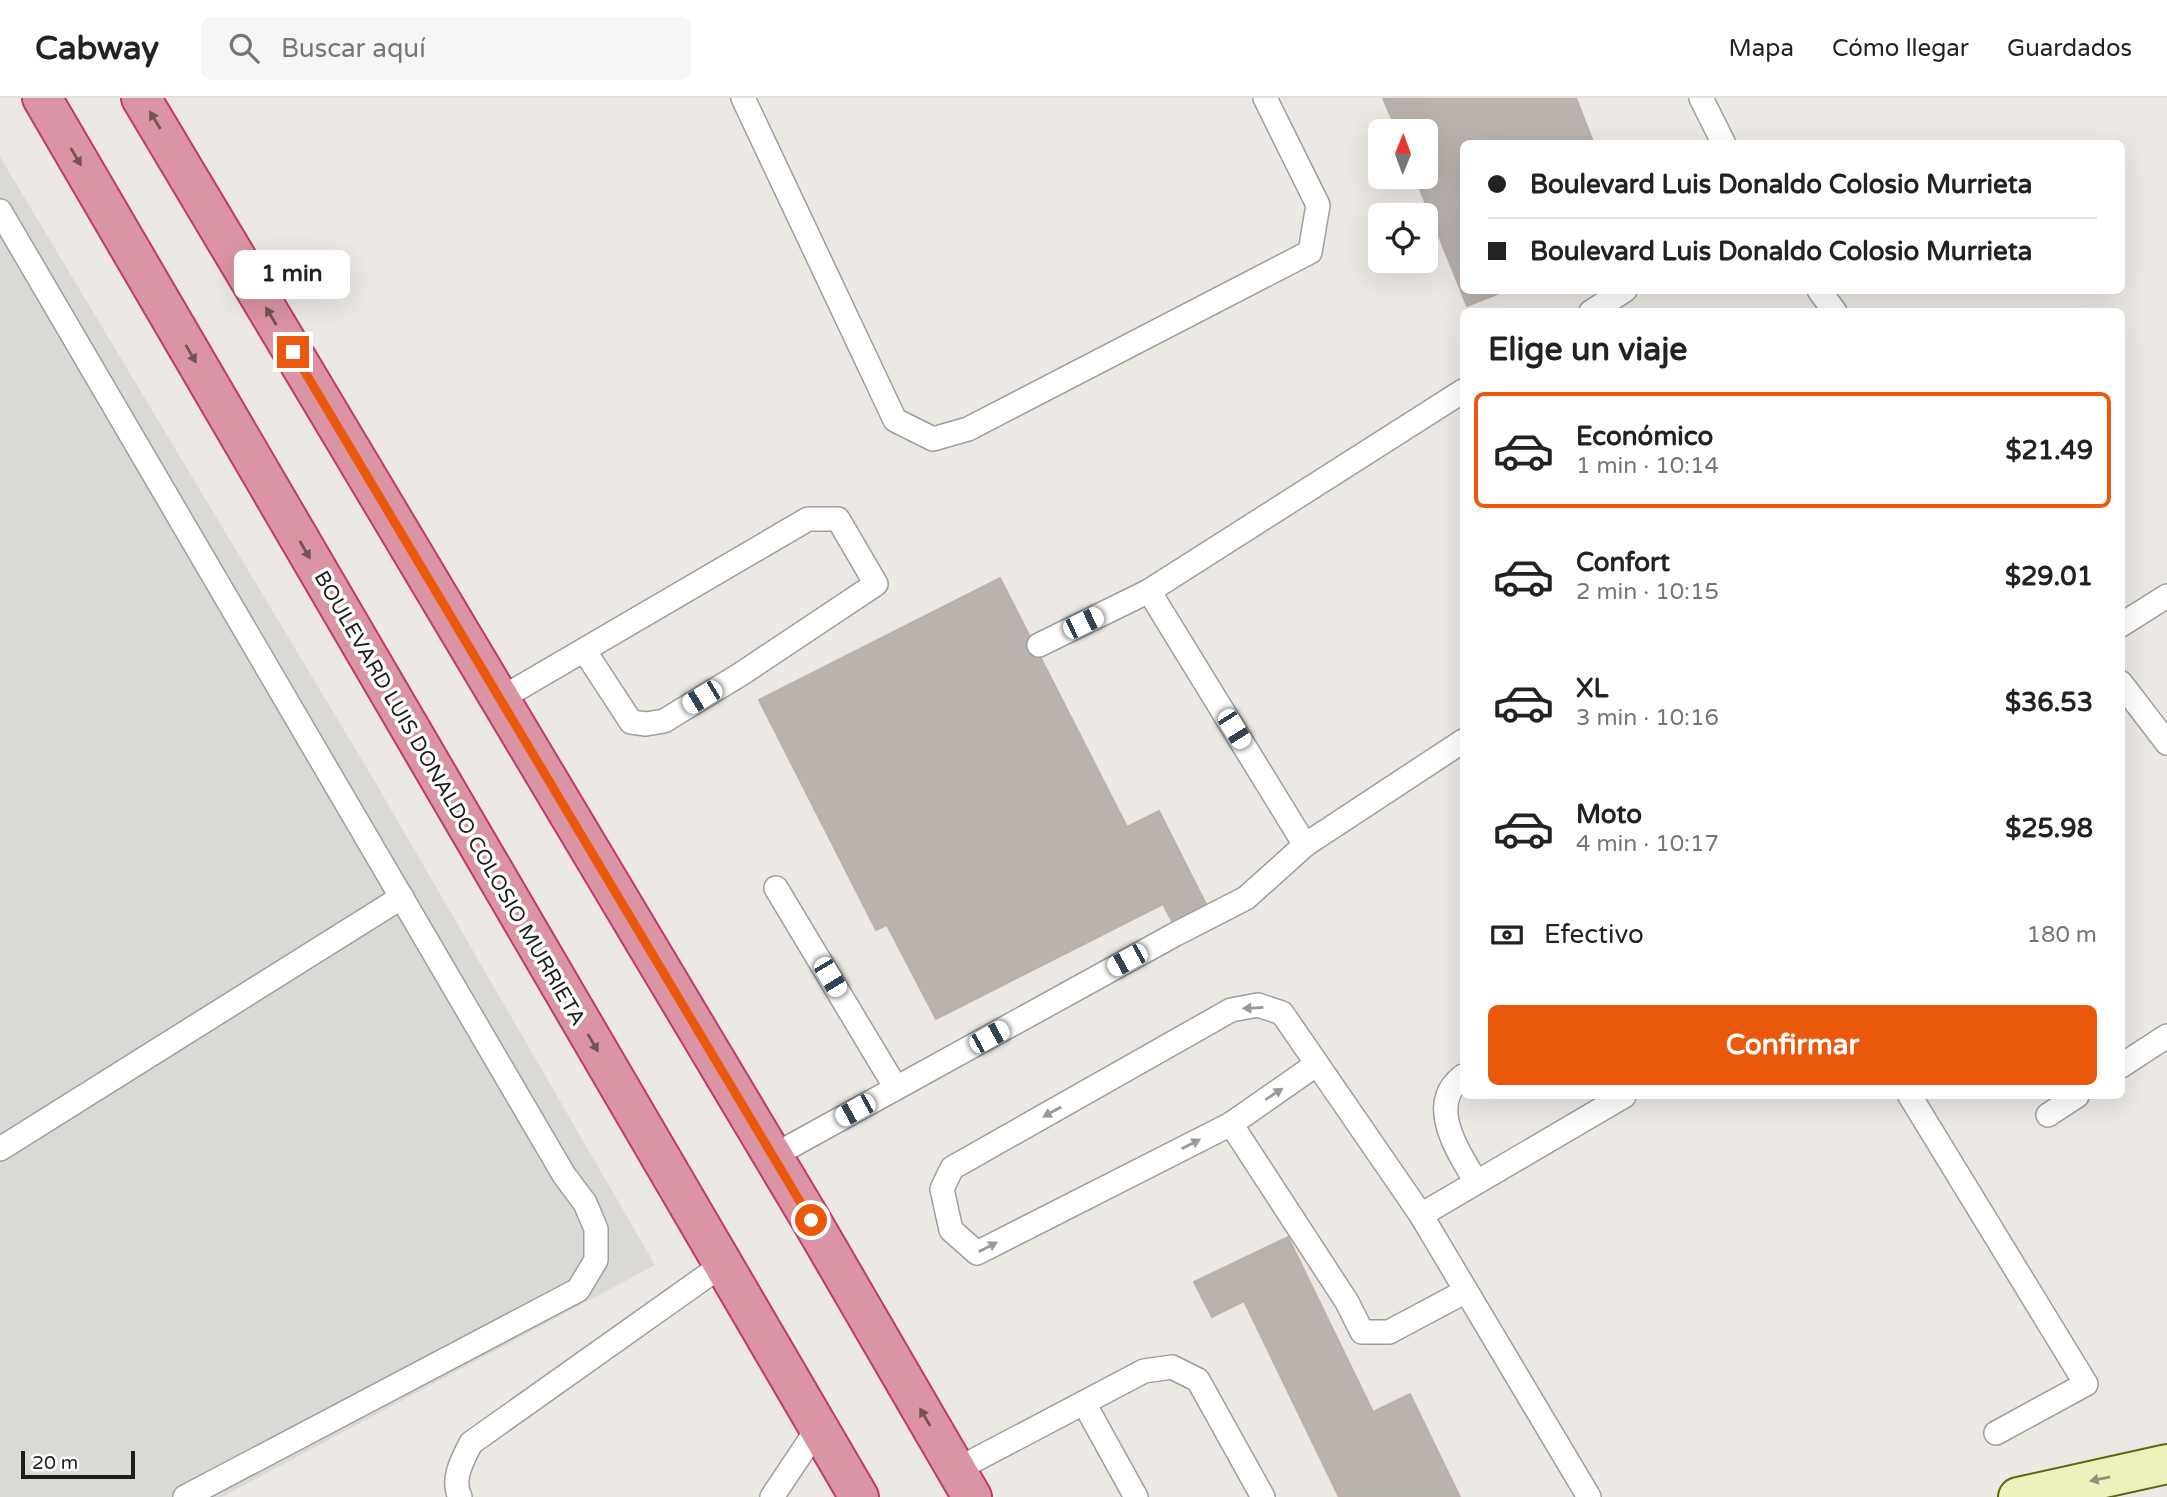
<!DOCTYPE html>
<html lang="es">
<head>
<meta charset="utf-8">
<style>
  body { margin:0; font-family:"Varela Round",sans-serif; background:#f6f6f6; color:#222; height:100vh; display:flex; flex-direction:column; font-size:26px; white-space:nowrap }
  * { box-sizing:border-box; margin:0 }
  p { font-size:23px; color:#767676 }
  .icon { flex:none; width:38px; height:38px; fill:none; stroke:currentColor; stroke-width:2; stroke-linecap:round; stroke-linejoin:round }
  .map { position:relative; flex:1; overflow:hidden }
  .sheet { position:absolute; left:1460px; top:210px; width:665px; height:791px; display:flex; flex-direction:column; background:#fff; border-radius:10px; box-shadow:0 7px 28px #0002 }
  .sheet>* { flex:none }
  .banner { position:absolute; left:1460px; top:42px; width:665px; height:154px; border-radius:10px; box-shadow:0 7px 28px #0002; display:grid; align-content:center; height:154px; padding:0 28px; background:#fff }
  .needle { width:46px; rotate:1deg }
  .controls { position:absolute; left:1368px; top:21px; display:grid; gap:14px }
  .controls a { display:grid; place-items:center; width:70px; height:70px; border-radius:10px; background:#fff; box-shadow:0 7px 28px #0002; font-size:35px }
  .scale { position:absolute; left:21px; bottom:18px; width:114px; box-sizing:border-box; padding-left:7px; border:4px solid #1d1d1d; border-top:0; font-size:19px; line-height:24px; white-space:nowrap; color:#1d1d1d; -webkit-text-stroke:5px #fff; paint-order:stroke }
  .end { position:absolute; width:32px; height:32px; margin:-16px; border:9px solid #ea580c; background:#fff; box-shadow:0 0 0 4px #fff }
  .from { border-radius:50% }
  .bubble { position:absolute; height:49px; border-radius:10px; background:#fff; box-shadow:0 7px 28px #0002; font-size:23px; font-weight:800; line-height:49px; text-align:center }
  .car { position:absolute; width:21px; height:42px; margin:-21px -10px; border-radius:9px; box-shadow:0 0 5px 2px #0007; background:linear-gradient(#fff 24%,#345 0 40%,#fff 0 76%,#345 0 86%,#fff 0) }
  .banner b { display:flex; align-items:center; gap:24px; height:66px; font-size:26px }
  .banner b+b { border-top:2px solid #e0e0e0 }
  .banner i { width:18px; height:18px; background:#222 }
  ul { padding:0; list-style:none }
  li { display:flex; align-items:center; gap:21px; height:116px; margin:0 14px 10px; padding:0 14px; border:4px solid transparent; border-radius:10px }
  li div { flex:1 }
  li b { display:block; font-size:26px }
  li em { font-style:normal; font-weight:800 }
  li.current { border-color:#ea580c }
  li>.icon { width:63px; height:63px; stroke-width:1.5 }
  h2 { padding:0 28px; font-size:32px; line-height:84px }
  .pay { display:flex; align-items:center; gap:18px; height:77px; padding:0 28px; font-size:26px }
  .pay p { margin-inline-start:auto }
  .action { display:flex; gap:14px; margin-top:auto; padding:14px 28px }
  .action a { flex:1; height:80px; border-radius:10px; background:#ea580c; color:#fff; font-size:28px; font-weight:800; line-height:80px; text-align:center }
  header { display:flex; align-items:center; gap:42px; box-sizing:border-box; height:98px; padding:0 35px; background:#fff; border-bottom:2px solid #e0e0e0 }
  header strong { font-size:33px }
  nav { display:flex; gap:38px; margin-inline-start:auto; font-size:24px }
  .search { width:490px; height:63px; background:#f6f6f6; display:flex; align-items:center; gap:18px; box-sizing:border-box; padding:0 24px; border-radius:10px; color:#767676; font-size:26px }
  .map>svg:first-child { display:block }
  .airport { fill:#dbd9d5 }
  .building { fill:#b9b2ad; stroke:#bcb0a8; stroke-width:2 }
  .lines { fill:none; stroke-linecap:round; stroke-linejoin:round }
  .lane-casing { stroke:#9e9e9e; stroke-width:26 }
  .secondary-casing { stroke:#5e6512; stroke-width:42 }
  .highway-casing { stroke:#c2396b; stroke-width:42 }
  .lane { stroke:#fff; stroke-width:23 }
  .secondary { stroke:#eff1bd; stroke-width:38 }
  .highway { stroke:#db94a3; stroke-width:38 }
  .oneway { fill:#725359 }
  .oneway2 { fill:#999 }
  .oneway3 { fill:#909275 }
  .route { stroke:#ea580c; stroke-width:9 }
  .labels { text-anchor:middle; stroke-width:7; stroke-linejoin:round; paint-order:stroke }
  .street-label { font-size:21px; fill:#1d1d1d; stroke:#fff }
</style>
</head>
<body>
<header>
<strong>Cabway</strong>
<div class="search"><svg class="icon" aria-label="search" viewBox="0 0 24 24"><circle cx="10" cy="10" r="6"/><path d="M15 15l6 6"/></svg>Buscar aquí</div>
<nav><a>Mapa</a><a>Cómo llegar</a><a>Guardados</a></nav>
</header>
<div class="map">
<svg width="2167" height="1399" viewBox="0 0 2167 1399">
  <rect width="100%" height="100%" fill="#ece9e4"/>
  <!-- airport -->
  <path class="airport" d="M 0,59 L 371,677 L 655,1167 L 222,1399 L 0,1399 Z"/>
  <!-- building -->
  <g class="building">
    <path d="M 1383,0 L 1576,0 L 1594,46 L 1463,46 L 1463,192 L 1507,192 L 1467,208 L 1415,79 L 1426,79 L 1426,33 L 1397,33 Z"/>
    <path d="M 1000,480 L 1127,729 L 1159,713 L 1209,812 L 1175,829 L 1163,806 L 936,921 L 887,827 L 876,832 L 759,602 Z"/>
    <path d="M 1288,1139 L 1373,1314 L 1410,1296 L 1460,1399 L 1339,1399 L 1244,1203 L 1212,1219 L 1194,1184 Z"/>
  </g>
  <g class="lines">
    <!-- lane casing -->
    <g class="lane-casing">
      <g id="lane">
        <path d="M 743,0 L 895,322 L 933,341 L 968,331 L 1310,154 L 1318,107 L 1265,0"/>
        <path d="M 1701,0 L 1724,46"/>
        <path d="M 0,113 L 564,1077 L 585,1105 L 596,1131 L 596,1162 L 578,1192 L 185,1399"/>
        <path d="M 1819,192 L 1835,214"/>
        <path d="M 1591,214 L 1625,192"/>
        <path d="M 2121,527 L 2167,498"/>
        <path d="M 1039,547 L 1149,493"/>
        <path d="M 2121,585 L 2167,645"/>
        <path d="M 500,601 L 808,421 L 838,421 L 876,486 L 741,576 L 664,623 L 646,626 L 631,624 L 584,552"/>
        <path d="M 1305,747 L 1149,493 L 1463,293"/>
        <path d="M 776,790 L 896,990"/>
        <path d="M 1317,966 L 1231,1026 L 977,1155 L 951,1132 L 942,1091 L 952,1070 L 1231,912 L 1258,907 L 1282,915 L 1421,1117 L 1589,1399"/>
        <path d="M 2121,968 L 2167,938"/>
        <path d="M 1463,978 C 1425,1007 1459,1054 1476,1084"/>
        <path d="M 1910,998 L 2086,1286 L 1996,1335"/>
        <path d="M 2048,1017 L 2077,998"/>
        <path d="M 1231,1026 L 1347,1204 L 1362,1234 L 1389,1234 L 1466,1193"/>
        <path d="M 0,1051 L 402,799"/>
        <path d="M 773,1058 L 1174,837 L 1246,800 L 1305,747 L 1463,643"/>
        <path d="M 1421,1117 L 1624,998"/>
        <path d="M 1084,1305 L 1136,1399"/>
        <path d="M 956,1372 L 1144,1273 L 1172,1269 L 1198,1282 L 1263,1399"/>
        <path d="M 460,1399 C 451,1381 463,1361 471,1345 L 722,1167"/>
        <path d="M 772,1399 L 818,1330"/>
      </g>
    </g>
    <!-- secondary casing -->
    <g class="secondary-casing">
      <path id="secondary" d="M 2018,1399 L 2167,1366"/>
    </g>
    <!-- highway casing -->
    <g class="highway-casing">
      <g id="highway">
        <path d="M 42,0 L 859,1399"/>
        <path d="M 141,0 L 811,1122 L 972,1399"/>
      </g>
    </g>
    <!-- lane -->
    <use href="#lane" class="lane"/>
    <!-- secondary -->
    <use href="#secondary" class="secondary"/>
    <!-- highway -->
    <use href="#highway" class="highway"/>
  </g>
  <!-- one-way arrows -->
  <defs><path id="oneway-solid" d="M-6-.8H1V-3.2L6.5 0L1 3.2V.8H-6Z" transform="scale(1.75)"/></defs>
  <g class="oneway">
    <use href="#oneway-solid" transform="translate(155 22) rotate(-121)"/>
    <use href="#oneway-solid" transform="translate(76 59) rotate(60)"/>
    <use href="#oneway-solid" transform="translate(271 218) rotate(-121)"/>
    <use href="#oneway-solid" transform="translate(191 256) rotate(60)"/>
    <use href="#oneway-solid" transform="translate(305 452) rotate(60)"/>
    <use href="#oneway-solid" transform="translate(593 945) rotate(60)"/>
    <use href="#oneway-solid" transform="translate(925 1319) rotate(-120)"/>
  </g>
  <g class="oneway2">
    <use href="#oneway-solid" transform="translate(1253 910) rotate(177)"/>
    <use href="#oneway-solid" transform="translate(1274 996) rotate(-34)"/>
    <use href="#oneway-solid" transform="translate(1052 1014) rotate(151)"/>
    <use href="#oneway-solid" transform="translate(1191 1046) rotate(-27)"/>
    <use href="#oneway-solid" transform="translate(988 1149) rotate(-27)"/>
  </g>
  <use class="oneway3" href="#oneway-solid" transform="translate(2100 1381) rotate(168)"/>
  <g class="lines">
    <!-- route -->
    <path class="route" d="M 293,254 L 811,1122"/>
  </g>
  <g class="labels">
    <!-- street labels -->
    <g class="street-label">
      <text transform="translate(450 700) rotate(60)" y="7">BOULEVARD LUIS DONALDO COLOSIO MURRIETA</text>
    </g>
  </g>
</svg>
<div class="controls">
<a><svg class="needle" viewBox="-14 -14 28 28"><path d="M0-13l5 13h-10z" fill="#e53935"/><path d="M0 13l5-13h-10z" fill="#767676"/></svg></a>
<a><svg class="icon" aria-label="locate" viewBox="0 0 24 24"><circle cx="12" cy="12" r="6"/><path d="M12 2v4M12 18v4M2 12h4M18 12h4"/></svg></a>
</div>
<div class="scale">20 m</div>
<i class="end from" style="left:811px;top:1122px"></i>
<i class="end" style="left:293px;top:254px"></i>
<div class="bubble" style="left:234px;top:152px;width:116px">1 min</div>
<i class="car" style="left:1083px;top:525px;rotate:64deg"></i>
<i class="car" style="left:702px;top:599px;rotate:239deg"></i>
<i class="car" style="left:1234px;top:631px;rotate:148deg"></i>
<i class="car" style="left:1127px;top:862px;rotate:241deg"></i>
<i class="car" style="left:830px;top:879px;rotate:149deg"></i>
<i class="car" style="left:989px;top:939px;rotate:61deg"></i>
<i class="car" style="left:855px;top:1012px;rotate:241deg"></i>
<div class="banner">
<b><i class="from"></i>Boulevard Luis Donaldo Colosio Murrieta</b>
<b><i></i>Boulevard Luis Donaldo Colosio Murrieta</b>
</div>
<section class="sheet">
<h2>Elige un viaje</h2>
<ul>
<li class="current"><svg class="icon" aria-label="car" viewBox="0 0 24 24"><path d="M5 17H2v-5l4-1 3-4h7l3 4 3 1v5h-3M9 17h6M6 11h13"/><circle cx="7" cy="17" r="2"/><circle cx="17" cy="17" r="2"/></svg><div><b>Económico</b><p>1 min · 10:14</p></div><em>$21.49</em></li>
<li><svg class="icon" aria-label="car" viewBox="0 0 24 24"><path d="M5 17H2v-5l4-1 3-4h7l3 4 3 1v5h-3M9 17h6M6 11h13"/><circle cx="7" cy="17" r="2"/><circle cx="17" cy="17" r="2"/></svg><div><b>Confort</b><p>2 min · 10:15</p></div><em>$29.01</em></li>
<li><svg class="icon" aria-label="car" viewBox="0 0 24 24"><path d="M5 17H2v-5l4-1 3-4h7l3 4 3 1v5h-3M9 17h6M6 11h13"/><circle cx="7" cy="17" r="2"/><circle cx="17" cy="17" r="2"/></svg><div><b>XL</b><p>3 min · 10:16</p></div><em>$36.53</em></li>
<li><svg class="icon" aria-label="car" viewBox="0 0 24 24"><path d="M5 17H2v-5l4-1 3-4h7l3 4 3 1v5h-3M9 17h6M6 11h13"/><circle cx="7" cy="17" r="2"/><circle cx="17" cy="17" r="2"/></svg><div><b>Moto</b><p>4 min · 10:17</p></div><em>$25.98</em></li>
</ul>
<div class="pay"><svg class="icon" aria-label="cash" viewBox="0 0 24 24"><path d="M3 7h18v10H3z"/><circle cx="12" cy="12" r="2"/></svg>Efectivo<p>180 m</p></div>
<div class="action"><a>Confirmar</a></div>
</section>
</div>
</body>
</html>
